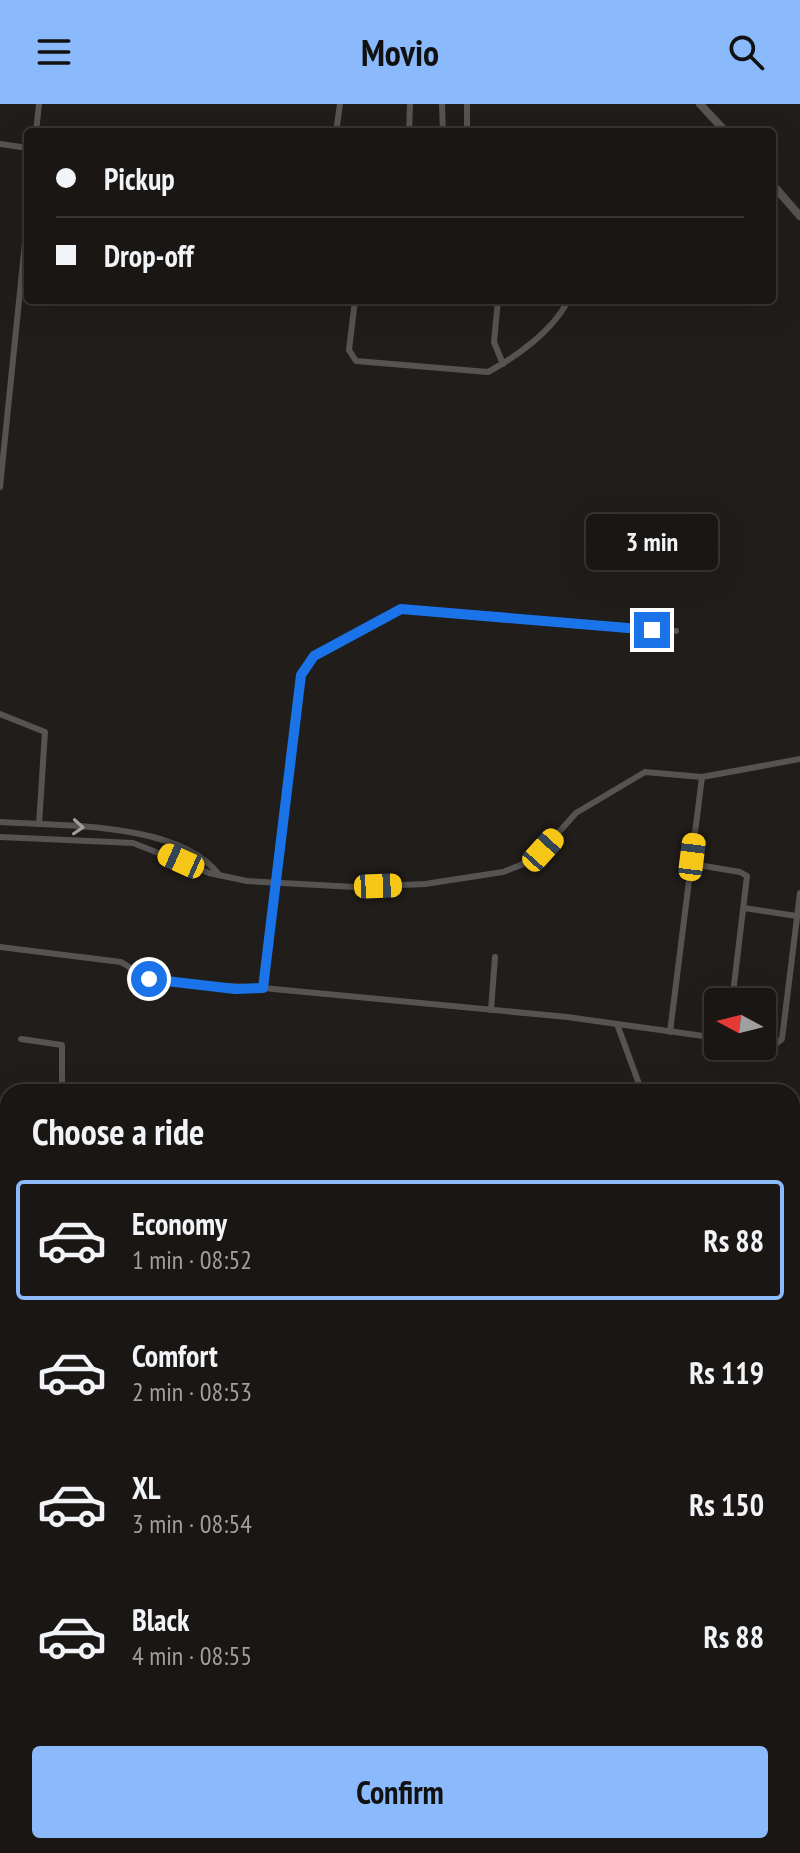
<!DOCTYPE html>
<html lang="en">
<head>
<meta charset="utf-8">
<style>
  body { margin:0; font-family:"PT Sans Narrow",sans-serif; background:#262322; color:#f1f3f6; height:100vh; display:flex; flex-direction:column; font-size:30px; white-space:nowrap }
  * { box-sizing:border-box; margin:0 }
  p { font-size:26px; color:#9f9fa0 }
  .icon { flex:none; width:44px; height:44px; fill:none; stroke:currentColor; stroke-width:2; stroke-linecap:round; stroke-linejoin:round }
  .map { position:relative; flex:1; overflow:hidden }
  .drawer { position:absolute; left:0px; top:980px; width:800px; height:770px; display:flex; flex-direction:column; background:#191614; border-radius:24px 24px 0 0; box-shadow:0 8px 32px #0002,0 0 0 2px #373534 }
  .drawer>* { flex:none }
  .guide { position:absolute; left:24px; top:24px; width:752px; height:176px; border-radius:8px; box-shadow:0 8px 32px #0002,0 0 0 2px #373534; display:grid; align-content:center; height:176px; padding:0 32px; background:#191614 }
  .needle { width:52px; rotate:277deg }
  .controls { position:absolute; left:704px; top:884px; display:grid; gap:16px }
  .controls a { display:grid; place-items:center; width:72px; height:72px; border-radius:8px; background:#191614; box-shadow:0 8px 32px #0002,0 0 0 2px #373534; font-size:40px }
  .end { position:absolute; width:36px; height:36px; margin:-18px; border:10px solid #1a73e8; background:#fff; box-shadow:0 0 0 4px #fff }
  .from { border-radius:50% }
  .bubble { position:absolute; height:56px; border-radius:8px; background:#191614; box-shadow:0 8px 32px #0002,0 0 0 2px #373534; font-size:26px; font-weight:800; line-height:56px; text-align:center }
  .car { position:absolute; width:24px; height:48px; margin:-24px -12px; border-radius:10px; box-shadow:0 0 6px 2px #0007; background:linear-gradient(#f5c518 24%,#345 0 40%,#f5c518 0 76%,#345 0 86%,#f5c518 0) }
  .guide b { display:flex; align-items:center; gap:28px; height:76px; font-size:30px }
  .guide b+b { border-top:2px solid #373534 }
  .guide i { width:20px; height:20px; background:#f1f3f6 }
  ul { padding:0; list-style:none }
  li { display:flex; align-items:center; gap:24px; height:120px; margin:0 16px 12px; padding:0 16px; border:4px solid transparent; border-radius:8px }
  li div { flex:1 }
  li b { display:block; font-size:30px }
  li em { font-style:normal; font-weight:800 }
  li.on { border-color:#8abafc }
  li>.icon { width:72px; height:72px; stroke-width:1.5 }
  h2 { padding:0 32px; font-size:36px; line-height:96px }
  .button { display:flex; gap:16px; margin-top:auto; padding:16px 32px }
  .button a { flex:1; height:92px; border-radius:8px; background:#8abafc; color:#111; font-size:32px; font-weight:800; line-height:92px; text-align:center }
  header { display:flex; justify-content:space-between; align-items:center; height:104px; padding:0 32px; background:#8abafc; color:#111; font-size:36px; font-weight:800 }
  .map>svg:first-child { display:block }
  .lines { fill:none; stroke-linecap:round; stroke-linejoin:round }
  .minor { stroke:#565452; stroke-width:6 }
  .tertiary { stroke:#565452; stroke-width:8 }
  .oneway { stroke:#a09e9c }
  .route { stroke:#1a73e8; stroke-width:10 }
</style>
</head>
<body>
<header><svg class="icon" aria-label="menu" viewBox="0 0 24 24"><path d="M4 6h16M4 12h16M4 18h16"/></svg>Movio<svg class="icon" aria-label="search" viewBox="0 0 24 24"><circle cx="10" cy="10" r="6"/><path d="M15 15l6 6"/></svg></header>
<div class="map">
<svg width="800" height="1749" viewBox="0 0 800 1749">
  <rect width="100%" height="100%" fill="#211d1a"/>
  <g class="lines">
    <!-- minor -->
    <g class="minor">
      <path d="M 442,0 L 443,28"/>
      <path d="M 36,28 L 39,0"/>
      <path d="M 336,28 L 340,0"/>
      <path d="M 409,28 L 410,0"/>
      <path d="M 467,28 L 467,0"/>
      <path d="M 0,40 L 28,44"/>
      <path d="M 355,196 L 349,246 L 356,257 L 488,268 C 516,253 554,226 568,196"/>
      <path d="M 498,196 L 494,238 L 503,260"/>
      <path d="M 0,383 L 28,109"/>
      <path d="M 0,610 L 45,628 L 39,720"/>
      <path d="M 0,718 C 60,722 181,718 219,771"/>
      <path d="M 0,733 L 133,739 L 209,769 L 247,777 L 355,783 L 425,780 L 503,768 L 521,761 L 543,746 L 576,709 L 645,668 L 702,673 L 800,655"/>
      <path d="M 692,760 L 740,768 L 747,772 L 732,898"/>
      <path d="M 744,804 L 797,812"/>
      <path d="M 0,843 L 121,858 L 149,875 L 171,879 L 263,884 L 567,913 L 718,934"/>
      <path d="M 263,884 L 301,571 L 314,552 L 401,505 L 676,527"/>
      <path d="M 491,906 L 495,853"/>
      <path d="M 617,920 L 642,988"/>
      <path d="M 670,928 L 702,673"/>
      <path d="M 21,935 L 62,941 L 62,988"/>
      <path d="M 762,940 L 774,941 L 782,935 L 800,789"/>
      <path d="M 0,1069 L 8,1068"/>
      <path d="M 0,1082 L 8,1077"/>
      <path d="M 0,1088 L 8,1087"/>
      <path d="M 0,1100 L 8,1148"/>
      <path d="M 0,1285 L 8,1285"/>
      <path d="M 0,1663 L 8,1664"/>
      <path d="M 792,1705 L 800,1707"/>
      <path d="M 411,1742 L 420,1749"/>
      <path d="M 655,1742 L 659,1749"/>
      <path d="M 713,1742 L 725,1749"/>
      <path d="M 767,1742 L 777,1749"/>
      <path d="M 41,1749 L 41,1742"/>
      <path d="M 288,1749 L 289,1742"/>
      <path d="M 342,1749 L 342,1742"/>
      <path d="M 405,1749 L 406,1742"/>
    </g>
    <!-- tertiary -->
    <g class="tertiary">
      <path d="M 700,0 L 726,28"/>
      <path d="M 772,80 L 800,112"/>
      <path d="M 0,1332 L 8,1361"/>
      <path d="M 0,1376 L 8,1397"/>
      <path d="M 792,1637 L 800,1638"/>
      <path d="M 129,1742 L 132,1749"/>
      <path d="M 143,1742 L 146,1749"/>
    </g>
  </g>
  <!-- one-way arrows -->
  <defs><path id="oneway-chevron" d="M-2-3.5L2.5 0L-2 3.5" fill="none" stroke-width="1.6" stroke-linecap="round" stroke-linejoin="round" transform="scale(2)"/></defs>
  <use class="oneway" href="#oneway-chevron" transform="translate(78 723) rotate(4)"/>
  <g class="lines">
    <!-- route -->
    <path class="route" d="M 149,875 L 235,885 L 263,884 L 301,571 L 314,552 L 401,505 L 652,526"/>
  </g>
</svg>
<div class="controls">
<a><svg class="needle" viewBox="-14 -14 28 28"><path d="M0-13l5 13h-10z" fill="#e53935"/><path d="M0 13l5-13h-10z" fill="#9f9fa0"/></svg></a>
</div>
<i class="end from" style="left:149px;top:875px"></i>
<i class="end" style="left:652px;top:526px"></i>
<div class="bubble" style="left:586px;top:410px;width:132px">3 min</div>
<i class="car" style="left:543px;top:746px;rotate:42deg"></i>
<i class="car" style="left:692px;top:753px;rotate:7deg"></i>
<i class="car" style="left:181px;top:757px;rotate:294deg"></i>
<i class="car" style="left:378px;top:782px;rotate:88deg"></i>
<div class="guide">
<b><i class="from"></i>Pickup</b>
<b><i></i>Drop-off</b>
</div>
<section class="drawer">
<h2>Choose a ride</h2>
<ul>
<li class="on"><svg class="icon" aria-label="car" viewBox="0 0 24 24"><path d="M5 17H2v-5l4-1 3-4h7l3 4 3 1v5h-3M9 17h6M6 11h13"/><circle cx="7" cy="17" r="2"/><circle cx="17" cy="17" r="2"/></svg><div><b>Economy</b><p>1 min · 08:52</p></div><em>Rs 88</em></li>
<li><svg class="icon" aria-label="car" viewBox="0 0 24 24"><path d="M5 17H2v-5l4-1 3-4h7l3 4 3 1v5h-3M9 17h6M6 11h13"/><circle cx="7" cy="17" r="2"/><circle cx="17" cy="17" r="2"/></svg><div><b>Comfort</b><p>2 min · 08:53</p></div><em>Rs 119</em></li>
<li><svg class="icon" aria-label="car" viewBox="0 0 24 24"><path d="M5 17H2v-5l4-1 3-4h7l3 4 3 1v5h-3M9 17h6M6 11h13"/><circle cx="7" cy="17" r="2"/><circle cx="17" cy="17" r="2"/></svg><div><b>XL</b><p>3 min · 08:54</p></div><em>Rs 150</em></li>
<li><svg class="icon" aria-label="car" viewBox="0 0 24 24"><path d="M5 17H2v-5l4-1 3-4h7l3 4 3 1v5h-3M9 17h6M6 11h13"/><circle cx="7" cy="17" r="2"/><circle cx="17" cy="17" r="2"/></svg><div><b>Black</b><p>4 min · 08:55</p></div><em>Rs 88</em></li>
</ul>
<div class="button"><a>Confirm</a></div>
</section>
</div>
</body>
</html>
